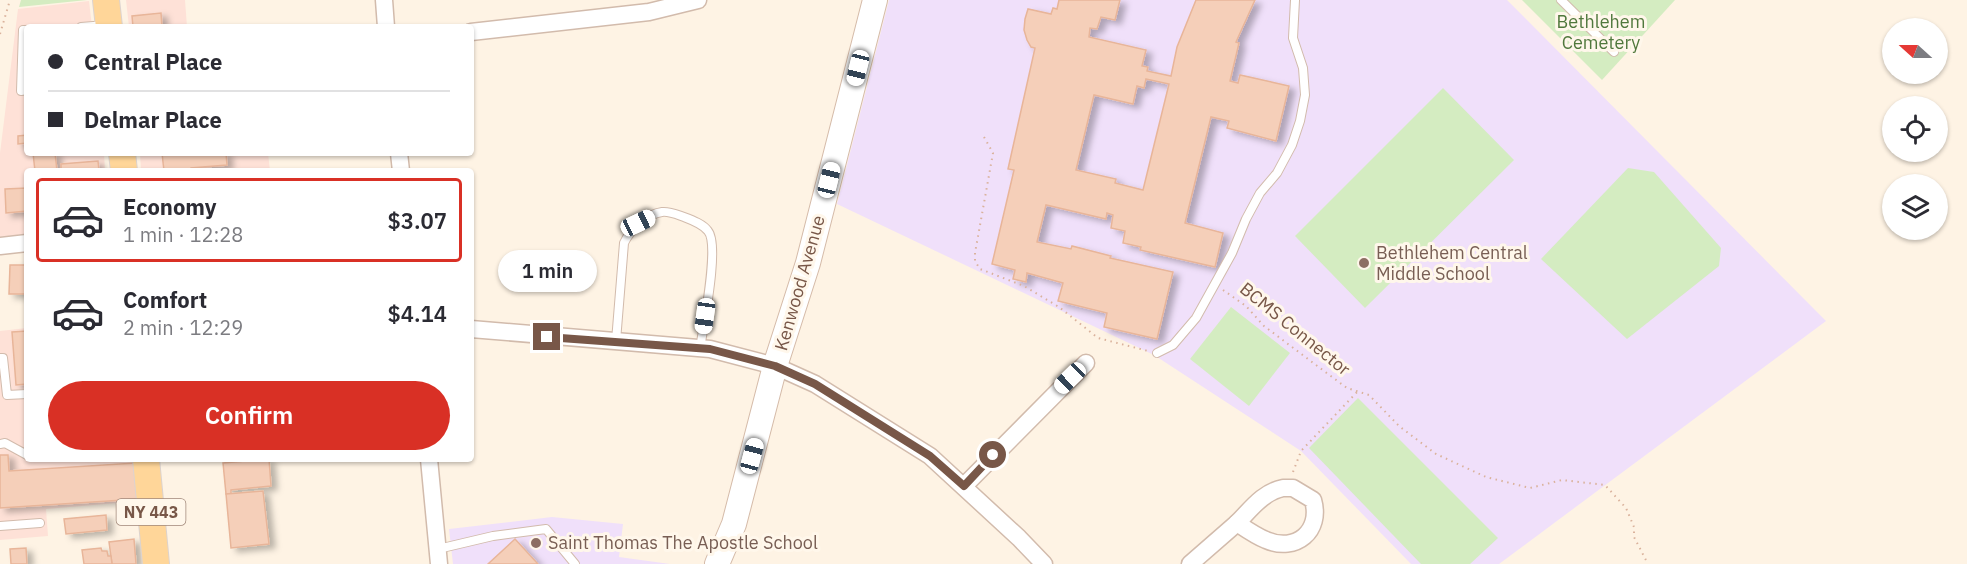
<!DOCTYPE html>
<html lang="en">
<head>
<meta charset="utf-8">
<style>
  body { margin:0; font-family:"IBM Plex Sans",sans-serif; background:#f7f7f7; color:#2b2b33; height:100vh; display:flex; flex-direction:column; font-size:22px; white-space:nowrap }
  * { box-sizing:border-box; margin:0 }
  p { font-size:20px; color:#7c7c81 }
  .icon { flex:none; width:33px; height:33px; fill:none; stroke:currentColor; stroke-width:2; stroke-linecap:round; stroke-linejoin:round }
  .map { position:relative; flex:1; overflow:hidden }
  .side { position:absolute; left:24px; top:168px; width:450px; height:294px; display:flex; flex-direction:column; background:#fff; border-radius:6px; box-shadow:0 2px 4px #0004 }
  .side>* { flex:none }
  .top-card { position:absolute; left:24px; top:24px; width:450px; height:132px; border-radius:6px; box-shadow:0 2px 4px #0004; display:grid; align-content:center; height:132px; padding:0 24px; background:#fff }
  .needle { width:39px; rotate:291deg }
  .controls { position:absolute; left:1882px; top:18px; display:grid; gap:12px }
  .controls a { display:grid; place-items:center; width:66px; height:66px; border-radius:50%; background:#fff; box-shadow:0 2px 4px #0004; font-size:30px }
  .end { position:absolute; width:27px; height:27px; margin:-14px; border:8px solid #785748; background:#fff; box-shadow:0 0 0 3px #fff }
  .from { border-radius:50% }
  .bubble { position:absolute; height:42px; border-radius:21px; background:#fff; box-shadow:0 2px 4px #0004; font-size:20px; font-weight:600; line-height:42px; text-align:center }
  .car { position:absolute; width:18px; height:36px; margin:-18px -9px; border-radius:8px; box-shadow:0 0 4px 2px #0007; background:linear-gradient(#fff 24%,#345 0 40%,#fff 0 76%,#345 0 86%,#fff 0) }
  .top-card b { display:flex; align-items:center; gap:21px; height:57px; font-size:22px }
  .top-card b+b { border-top:2px solid #e1e1e2 }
  .top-card i { width:15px; height:15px; background:#2b2b33 }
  ul { padding:10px 0 0; list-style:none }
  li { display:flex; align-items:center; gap:18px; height:84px; margin:0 12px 9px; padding:0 12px; border:3px solid transparent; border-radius:6px }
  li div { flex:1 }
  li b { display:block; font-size:22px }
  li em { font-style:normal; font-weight:600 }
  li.on { border-color:#d93025 }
  li>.icon { width:54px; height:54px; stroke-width:1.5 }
  .primary-button { display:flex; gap:12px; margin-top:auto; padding:12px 24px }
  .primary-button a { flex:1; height:69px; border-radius:36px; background:#d93025; color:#fff; font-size:24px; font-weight:600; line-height:69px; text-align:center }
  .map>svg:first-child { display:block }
  .commercial { fill:#fee1d7 }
  .education { fill:#f0e0fa }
  .green { fill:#d4ecc1 }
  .building { fill:#f5cfb9; stroke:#e8b599; stroke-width:1.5; fill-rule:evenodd; filter:url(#shadow) }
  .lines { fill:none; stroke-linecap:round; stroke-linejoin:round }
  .lane-casing { stroke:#d2bbac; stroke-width:10 }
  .street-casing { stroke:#d2bbac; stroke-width:19 }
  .secondary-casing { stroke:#d5bba9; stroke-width:26 }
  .primary-casing { stroke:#dcd3cf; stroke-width:28 }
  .path { stroke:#dab29c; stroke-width:2; stroke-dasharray:1.5 4.5; stroke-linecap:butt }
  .lane { stroke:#fff; stroke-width:8 }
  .street { stroke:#fff; stroke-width:16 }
  .secondary { stroke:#fff; stroke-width:24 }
  .primary { stroke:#ffd699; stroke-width:26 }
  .route { stroke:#785748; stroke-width:8 }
  .education-dot { fill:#8d6e63; stroke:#fff7eb; stroke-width:2 }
  .labels { text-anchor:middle; stroke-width:6; stroke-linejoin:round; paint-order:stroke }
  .shield { fill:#fff7eb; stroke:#a08779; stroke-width:1.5 }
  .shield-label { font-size:16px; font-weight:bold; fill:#785748 }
  .park-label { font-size:18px; fill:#50783c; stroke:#fff7eb }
  .education-label { font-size:18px; fill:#785e54; stroke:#fff7eb; text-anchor:start }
  .street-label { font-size:18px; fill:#785748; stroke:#fff7eb }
</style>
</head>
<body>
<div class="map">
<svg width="1967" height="564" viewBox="0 0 1967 564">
  <defs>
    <filter id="shadow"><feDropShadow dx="6" dy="4" stdDeviation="3" flood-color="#0004"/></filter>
  </defs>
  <rect width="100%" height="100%" fill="#fef3e4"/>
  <!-- commercial -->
  <g class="commercial">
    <path d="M 126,0 L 185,0 L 187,27 L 129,27 Z"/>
    <path d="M 89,1 L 92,27 L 27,27 L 27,153 L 104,153 L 105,171 L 27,171 L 27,234 L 0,237 L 0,153 L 18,9 Z"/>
    <path d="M 140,153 L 268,153 L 270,171 L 141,171 Z"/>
    <path d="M 27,328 L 27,459 L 138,459 L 141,501 L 46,509 L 48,536 L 0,540 L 0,331 Z"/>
  </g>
  <!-- education -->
  <g class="education">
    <path d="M 889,0 L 1507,0 L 1826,321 L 1499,564 L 1411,564 L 1301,451 L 1154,355 L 837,204 Z"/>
    <path d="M 552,517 L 623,524 L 619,557 L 670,564 L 453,564 L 449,529 Z"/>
  </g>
  <!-- green -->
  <g class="green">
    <path d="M 21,0 L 87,0 L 19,7 Z"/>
    <path d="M 1522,0 L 1675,0 L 1602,80 Z"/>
    <path d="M 1443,88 L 1514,160 L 1365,308 L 1295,236 Z"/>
    <path d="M 1628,168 L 1654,172 L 1721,248 L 1719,266 L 1627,339 L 1541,259 Z"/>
    <path d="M 1231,307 L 1290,353 L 1249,406 L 1190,359 Z"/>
    <path d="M 1358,398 L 1498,538 L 1470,564 L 1421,564 L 1309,448 Z"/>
  </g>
  <!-- building -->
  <g class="building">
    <path d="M 1059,0 L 1120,0 L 1115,20 L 1101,17 L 1097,29 L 1090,28 L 1089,37 L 1146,50 L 1142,66 L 1148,67 L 1147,71 L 1171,76 L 1177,47 L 1196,0 L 1255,0 L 1236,42 L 1239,43 L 1230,81 L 1238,83 L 1240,75 L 1289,86 L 1276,141 L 1227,128 L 1229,121 L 1211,117 L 1185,223 L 1223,233 L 1215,267 L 1140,250 L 1141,247 L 1123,243 L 1125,231 L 1111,228 L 1113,215 L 1107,213 L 1106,219 L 1046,205 L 1037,242 L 1071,249 L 1072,246 L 1111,256 L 1110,258 L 1173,272 L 1157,339 L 1104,327 L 1107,313 L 1058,301 L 1063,283 L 1027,273 L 1026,282 L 1013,279 L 1015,270 L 992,264 L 1014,170 L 1008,169 L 1035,48 L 1031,47 L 1027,40 L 1024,30 L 1025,19 L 1028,9 L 1051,14 L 1053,8 L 1057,9 ZM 1146,79 L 1169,84 L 1143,190 L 1115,183 L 1116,179 L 1076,170 L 1094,95 L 1133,104 L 1137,86 L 1144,88 Z"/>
    <path d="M 161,13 L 162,27 L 133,27 L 132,16 Z"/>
    <path d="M 27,135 L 27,143 L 18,144 L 18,136 Z"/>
    <path d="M 33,153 L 55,153 L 57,171 L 35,171 Z"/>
    <path d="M 162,153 L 226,153 L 227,165 L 191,168 L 191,171 L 164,171 Z"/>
    <path d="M 98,161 L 99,171 L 61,171 L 61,164 Z"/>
    <path d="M 27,188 L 27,211 L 6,213 L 5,189 Z"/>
    <path d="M 10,265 L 27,265 L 27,294 L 9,294 Z"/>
    <path d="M 27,331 L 27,384 L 16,385 L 12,332 Z"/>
    <path d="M 0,455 L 8,455 L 9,471 L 136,463 L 139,499 L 0,508 Z"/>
    <path d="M 269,459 L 271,486 L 231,490 L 231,494 L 226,494 L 223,463 Z"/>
    <path d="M 263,491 L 269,544 L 231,548 L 226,494 Z"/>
    <path d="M 106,515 L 107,530 L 66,534 L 64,519 Z"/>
    <path d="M 134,539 L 136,564 L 112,564 L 109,542 Z"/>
    <path d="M 515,539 L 538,564 L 488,564 Z"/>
    <path d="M 26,548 L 27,564 L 11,564 L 10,549 Z"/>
    <path d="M 101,548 L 102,551 L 107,551 L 108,556 L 111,556 L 112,564 L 84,564 L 82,550 Z"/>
  </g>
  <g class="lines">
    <!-- lane casing -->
    <g class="lane-casing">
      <g id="lane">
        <path d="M 1561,0 L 1614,52"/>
        <path d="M 81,27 L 106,25"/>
        <path d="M 27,30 L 23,30 L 21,91 L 27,90"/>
        <path d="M 616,341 L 624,243 C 630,230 647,214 662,212 C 669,211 678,215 684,217 C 692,220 703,224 708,231 C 720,245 703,327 700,349"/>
        <path d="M 1157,353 L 1173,345 L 1196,318 L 1232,253 L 1246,219 L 1260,193 L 1277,173 L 1292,145 L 1300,121 L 1305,95 L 1303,68 L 1293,38 L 1295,0"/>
        <path d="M 0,358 L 3,358 L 7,395 L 27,394"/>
        <path d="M 0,444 L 5,443 L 27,455"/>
        <path d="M 0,526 L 40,523"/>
        <path d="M 438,549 L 493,536 L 546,529 L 575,564"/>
      </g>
    </g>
    <!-- street casing -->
    <g class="street-casing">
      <g id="street">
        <path d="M 384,0 L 386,27"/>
        <path d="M 471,32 L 649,12 L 698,0"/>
        <path d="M 399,153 L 401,171"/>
        <path d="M 0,246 L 27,243"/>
        <path d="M 471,329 L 710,349 L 775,366 L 815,384 L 930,456 L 1019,538 L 1044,564"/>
        <path d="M 429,459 L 439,564"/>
        <path d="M 964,486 L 1086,363"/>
        <path d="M 1283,488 L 1293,488 L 1313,500 C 1322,531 1296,553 1266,540 C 1256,536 1246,529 1237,523 C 1251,509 1263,492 1283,488 Z"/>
        <path d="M 1190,564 L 1237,523"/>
      </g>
    </g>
    <!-- secondary casing -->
    <g class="secondary-casing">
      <path id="secondary" d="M 717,564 L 734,524 L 775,366 L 808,263 L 875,0"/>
    </g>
    <!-- primary casing -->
    <g class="primary-casing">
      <g id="primary">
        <path d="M 106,0 L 109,27"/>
        <path d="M 122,153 L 124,171"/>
        <path d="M 146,459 L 156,564"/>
      </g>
    </g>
    <!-- path -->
    <g class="path">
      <path d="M 0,34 L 10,0"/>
      <path d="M 984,137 L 993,153 L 975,253 L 975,261 L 980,269 L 1024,286 L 1059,307 L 1098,338 L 1148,351"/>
      <path d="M 1223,290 L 1246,306 L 1264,326 L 1324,371 L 1347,388 L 1369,395 L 1399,426 L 1436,454 L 1486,477 L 1530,488 L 1562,480 L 1605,485 L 1626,508 L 1634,527 L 1634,537 L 1648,564"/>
      <path d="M 1293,472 L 1301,451 L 1358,391"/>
    </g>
    <!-- lane -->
    <use href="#lane" class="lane"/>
    <!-- street -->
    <use href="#street" class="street"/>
    <!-- secondary -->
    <use href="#secondary" class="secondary"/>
    <!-- primary -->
    <use href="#primary" class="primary"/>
  </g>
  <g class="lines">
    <!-- route -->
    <path class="route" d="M 547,337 L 710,349 L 775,366 L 815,384 L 930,456 L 964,486 L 993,455"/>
  </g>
  <!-- markers -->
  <g class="education-dot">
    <circle cx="1364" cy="263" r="6"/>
    <circle cx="536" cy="543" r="6"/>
  </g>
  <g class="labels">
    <!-- shield labels -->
    <rect class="shield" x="116.5" y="499" width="69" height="26" rx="4.5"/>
    <g class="shield-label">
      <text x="151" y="518">NY 443</text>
    </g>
    <!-- park labels -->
    <g class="park-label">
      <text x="1601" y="28">Bethlehem<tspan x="1601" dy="21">Cemetery</tspan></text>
    </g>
    <!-- education labels -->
    <g class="education-label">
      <text x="1376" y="259">Bethlehem Central<tspan x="1376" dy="21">Middle School</tspan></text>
      <text x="548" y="549">Saint Thomas The Apostle School</text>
    </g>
    <!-- street labels -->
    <g class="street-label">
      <text transform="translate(800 283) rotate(-74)" y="6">Kenwood Avenue</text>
      <text transform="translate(1295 329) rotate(39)" y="6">BCMS Connector</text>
    </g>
  </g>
</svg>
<div class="controls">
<a><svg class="needle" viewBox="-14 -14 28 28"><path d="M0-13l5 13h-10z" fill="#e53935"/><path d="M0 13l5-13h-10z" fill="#7c7c81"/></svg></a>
<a><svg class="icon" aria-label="locate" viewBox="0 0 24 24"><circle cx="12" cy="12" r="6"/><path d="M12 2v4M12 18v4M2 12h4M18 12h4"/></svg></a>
<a><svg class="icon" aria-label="layers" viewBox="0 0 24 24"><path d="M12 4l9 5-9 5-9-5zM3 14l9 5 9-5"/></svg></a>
</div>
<i class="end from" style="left:993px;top:455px"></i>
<i class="end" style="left:547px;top:337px"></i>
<div class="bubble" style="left:498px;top:250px;width:99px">1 min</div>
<i class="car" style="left:858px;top:68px;rotate:194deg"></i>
<i class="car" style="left:829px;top:180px;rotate:14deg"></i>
<i class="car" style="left:638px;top:223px;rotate:65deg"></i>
<i class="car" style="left:705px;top:316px;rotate:188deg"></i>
<i class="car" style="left:1070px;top:378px;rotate:226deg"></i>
<i class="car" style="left:752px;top:456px;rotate:15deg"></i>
<div class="top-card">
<b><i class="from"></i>Central Place</b>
<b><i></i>Delmar Place</b>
</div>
<section class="side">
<ul>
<li class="on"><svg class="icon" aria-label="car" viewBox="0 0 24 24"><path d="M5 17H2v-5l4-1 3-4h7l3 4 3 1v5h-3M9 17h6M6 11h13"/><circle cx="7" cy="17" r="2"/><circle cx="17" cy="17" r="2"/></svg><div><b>Economy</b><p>1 min · 12:28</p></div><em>$3.07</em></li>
<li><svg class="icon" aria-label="car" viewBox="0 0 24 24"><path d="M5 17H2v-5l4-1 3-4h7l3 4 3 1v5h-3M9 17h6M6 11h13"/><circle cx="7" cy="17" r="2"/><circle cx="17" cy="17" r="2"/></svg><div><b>Comfort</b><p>2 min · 12:29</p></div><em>$4.14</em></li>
</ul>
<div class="primary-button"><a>Confirm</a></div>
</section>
</div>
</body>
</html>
